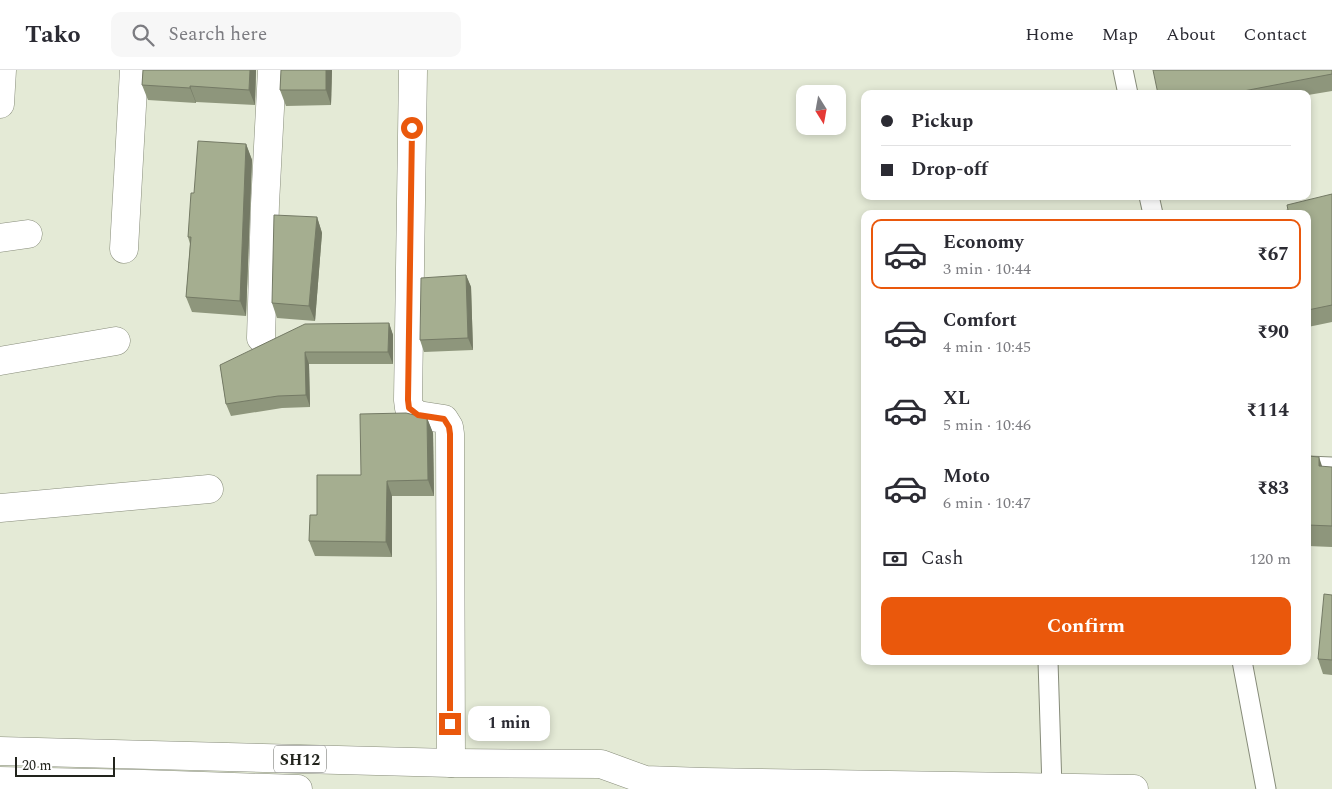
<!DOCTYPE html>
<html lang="en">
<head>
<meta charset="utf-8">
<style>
  body { margin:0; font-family:Spectral,serif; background:#f7f7f7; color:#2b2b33; height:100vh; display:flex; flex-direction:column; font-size:19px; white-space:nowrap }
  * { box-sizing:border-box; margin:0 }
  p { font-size:16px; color:#7c7c81 }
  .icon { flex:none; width:28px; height:28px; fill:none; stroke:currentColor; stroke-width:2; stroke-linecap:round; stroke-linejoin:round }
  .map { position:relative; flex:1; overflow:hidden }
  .side { position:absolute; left:861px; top:140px; width:450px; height:455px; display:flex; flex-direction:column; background:#fff; border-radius:10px; box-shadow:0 2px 8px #0003 }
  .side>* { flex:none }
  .hud { position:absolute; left:861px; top:20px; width:450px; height:110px; border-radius:10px; box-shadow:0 2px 8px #0003; display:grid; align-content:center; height:110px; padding:0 20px; background:#fff }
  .needle { width:32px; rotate:169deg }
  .controls { position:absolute; left:796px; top:15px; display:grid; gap:10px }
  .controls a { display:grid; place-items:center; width:50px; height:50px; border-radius:10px; background:#fff; box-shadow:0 2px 8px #0003; font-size:25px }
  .scale { position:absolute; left:15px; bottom:12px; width:100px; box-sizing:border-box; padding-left:5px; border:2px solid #22241d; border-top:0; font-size:14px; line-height:18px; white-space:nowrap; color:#22241d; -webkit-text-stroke:4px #fff; paint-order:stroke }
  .end { position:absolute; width:22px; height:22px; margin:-11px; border:6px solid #ea580c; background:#fff; box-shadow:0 0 0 2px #fff }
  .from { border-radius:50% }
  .bubble { position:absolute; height:35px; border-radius:10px; background:#fff; box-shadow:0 2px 8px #0003; font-size:16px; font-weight:700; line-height:35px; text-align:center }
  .hud b { display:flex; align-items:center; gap:18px; height:48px; font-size:19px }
  .hud b+b { border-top:1px solid #e1e1e2 }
  .hud i { width:12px; height:12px; background:#2b2b33 }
  ul { padding:9px 0 0; list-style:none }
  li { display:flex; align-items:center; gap:15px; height:70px; margin:0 10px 8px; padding:0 10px; border:2px solid transparent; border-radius:10px }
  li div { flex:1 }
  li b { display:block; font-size:19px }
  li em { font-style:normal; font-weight:700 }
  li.on { border-color:#ea580c }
  li>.icon { width:45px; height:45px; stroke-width:1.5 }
  .pay { display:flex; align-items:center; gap:12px; height:55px; padding:0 20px; font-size:19px }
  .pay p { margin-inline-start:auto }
  .action { display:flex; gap:10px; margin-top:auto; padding:10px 20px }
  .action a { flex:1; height:58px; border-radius:10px; background:#ea580c; color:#fff; font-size:20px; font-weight:700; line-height:58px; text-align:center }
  header { display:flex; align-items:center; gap:30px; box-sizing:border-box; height:70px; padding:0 25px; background:#fff; border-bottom:1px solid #e1e1e2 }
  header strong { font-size:24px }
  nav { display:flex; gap:28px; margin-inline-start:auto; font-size:18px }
  .search { width:350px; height:45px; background:#f7f7f7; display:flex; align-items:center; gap:12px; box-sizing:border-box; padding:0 18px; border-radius:10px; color:#7c7c81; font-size:19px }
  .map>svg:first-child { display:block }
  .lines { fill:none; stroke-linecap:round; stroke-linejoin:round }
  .lane-casing { stroke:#878c7a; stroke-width:21 }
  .street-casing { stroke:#878c7a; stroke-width:29 }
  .primary-casing { stroke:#878c7a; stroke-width:29 }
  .lane { stroke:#fff; stroke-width:19 }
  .street { stroke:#fff; stroke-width:28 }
  .primary { stroke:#fff; stroke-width:28 }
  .wall { fill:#8e967c }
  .shaded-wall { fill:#747a65 }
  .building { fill:#a5ae90; stroke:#747a65 }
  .route { stroke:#ea580c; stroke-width:6 }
  .labels { text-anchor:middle; stroke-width:4; stroke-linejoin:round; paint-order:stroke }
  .shield { fill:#fff; stroke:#646661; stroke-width:1 }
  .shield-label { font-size:16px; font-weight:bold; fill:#22241d }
</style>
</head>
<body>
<header>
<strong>Tako</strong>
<div class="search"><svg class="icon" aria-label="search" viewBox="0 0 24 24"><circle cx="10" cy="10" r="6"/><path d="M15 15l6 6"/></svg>Search here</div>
<nav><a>Home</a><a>Map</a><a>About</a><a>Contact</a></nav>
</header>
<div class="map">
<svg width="1332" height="719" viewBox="0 0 1332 719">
  <rect width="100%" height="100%" fill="#e4ead6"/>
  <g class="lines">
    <!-- lane casing -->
    <g class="lane-casing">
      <g id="lane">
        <path d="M 1123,0 L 1128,24"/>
        <path d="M 1149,126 L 1153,144"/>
        <path d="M 1308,396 L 1332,397"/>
        <path d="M 1048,591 L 1052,718"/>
        <path d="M 1242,591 L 1266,719"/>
      </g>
    </g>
    <!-- street casing -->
    <g class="street-casing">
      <g id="street">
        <path d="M 413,0 L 408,330 L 409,338 L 418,345 L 444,349 L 449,357 L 450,364 L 451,693"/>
        <path d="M 0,34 L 2,0"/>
        <path d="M 0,168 L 28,164"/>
        <path d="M 124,179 L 134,0"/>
        <path d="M 261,268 L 265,134 L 272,0"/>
        <path d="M 0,291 L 116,271"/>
        <path d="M 0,438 L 209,419"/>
      </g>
    </g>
    <!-- primary casing -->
    <g class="primary-casing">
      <g id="primary">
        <path d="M 0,681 L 451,693 L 601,694 L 645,710 L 704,712 L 1134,719"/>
        <path d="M 0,711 L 144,714 L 298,719"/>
      </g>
    </g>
    <!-- lane -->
    <use href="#lane" class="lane"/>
    <!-- street -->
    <use href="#street" class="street"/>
    <!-- primary -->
    <use href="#primary" class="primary"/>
  </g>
  <!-- wall -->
  <g class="wall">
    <path d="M 143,0 L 256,0 L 255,35 L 196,32 L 196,33 L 148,30 L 142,15 Z"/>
    <path d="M 281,0 L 332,0 L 331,35 L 286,36 L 280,20 Z"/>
    <path d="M 1332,0 L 1332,21 L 1308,25 L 1308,24 L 1158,24 Z"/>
    <path d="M 246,74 L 252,90 L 246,246 L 192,242 L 186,227 L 190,174 L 188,167 L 194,123 Z"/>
    <path d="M 1332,124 L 1332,252 L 1308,257 L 1308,144 L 1288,140 Z"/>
    <path d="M 317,147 L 322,163 L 315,251 L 277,248 L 272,233 Z"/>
    <path d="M 466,205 L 471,217 L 473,280 L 424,282 L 420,270 Z"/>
    <path d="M 389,253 L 393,265 L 393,294 L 309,294 L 310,337 L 282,338 L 231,346 L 226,334 L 220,295 Z"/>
    <path d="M 427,348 L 433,363 L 434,426 L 392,426 L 392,487 L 315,486 L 309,471 L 317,445 L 361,405 Z"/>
    <path d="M 1308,386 L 1322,397 L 1332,397 L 1332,477 L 1308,476 Z"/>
    <path d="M 1332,525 L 1332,605 L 1323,604 L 1318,589 Z"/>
  </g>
  <!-- shaded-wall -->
  <g class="shaded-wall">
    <path d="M 250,0 L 256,0 L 255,35 L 249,20 Z"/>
    <path d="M 326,0 L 332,0 L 331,35 L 326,20 Z"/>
    <path d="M 190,16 L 196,32 L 196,33 L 190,18 Z"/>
    <path d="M 246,74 L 252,90 L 246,246 L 240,231 Z"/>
    <path d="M 317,147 L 322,163 L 315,251 L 309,236 Z"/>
    <path d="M 466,205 L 471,217 L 473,280 L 468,268 Z"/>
    <path d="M 389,253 L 393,265 L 393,294 L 388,282 Z"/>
    <path d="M 305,282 L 309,294 L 310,337 L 306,325 Z"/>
    <path d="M 427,348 L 433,363 L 434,426 L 428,410 Z"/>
    <path d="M 1319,387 L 1326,408 L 1319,396 Z"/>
    <path d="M 387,411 L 392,426 L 392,487 L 386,472 Z"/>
  </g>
  <!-- building -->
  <g class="building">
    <path d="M 143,0 L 250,0 L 249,20 L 190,16 L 190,18 L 142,15 Z"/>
    <path d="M 281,0 L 326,0 L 326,20 L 280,20 Z"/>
    <path d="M 1153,0 L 1332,0 L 1332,4 L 1228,24 L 1158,24 Z"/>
    <path d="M 198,71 L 246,74 L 240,231 L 186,227 L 191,167 L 188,167 L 191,123 L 194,123 Z"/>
    <path d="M 1332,124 L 1332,235 L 1308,240 L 1308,144 L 1269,144 L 1288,140 L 1287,135 Z"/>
    <path d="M 274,145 L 317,147 L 309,236 L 272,233 Z"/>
    <path d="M 466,205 L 468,268 L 420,270 L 421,208 Z"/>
    <path d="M 389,253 L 388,282 L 305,282 L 306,325 L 278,326 L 226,334 L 220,295 L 305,254 Z"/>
    <path d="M 406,343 L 427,348 L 428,410 L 387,411 L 386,472 L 309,471 L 310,445 L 317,445 L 317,405 L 361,405 L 360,344 Z"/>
    <path d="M 1308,386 L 1319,387 L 1319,396 L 1332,397 L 1332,456 L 1308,455 Z"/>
    <path d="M 1324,524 L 1332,525 L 1332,590 L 1318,589 Z"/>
  </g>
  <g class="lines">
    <!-- route -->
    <path class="route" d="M 412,58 L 408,330 L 409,338 L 418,345 L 444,349 L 449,357 L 450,364 L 450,654"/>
  </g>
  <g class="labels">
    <!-- shield labels -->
    <rect class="shield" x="274" y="675.5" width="52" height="27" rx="4"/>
    <g class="shield-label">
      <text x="300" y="695">SH12</text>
    </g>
  </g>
</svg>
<div class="controls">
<a><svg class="needle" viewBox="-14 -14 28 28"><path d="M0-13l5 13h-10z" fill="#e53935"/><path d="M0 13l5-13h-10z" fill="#7c7c81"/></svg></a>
</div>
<div class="scale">20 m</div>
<i class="end from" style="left:412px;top:58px"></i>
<i class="end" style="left:450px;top:654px"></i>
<div class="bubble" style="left:468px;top:636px;width:82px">1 min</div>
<div class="hud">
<b><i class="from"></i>Pickup</b>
<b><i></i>Drop-off</b>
</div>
<section class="side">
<ul>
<li class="on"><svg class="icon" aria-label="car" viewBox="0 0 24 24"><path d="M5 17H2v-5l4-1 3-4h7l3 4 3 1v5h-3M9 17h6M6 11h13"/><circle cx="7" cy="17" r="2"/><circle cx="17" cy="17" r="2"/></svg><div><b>Economy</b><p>3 min · 10:44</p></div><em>₹67</em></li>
<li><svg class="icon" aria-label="car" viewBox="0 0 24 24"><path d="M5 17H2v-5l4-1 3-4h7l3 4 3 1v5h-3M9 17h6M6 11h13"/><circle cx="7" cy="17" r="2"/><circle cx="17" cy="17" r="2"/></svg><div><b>Comfort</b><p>4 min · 10:45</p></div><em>₹90</em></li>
<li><svg class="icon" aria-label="car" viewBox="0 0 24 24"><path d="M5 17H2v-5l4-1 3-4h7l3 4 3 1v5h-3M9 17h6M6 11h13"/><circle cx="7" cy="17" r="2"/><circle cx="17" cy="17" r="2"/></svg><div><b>XL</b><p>5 min · 10:46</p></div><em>₹114</em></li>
<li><svg class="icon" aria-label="car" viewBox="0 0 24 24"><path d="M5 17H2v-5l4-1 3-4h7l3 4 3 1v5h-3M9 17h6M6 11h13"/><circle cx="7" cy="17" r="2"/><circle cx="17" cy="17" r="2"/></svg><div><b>Moto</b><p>6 min · 10:47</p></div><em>₹83</em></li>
</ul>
<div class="pay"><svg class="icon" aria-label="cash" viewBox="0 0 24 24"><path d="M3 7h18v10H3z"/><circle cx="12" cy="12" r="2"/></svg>Cash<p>120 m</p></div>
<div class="action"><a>Confirm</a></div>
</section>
</div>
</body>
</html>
